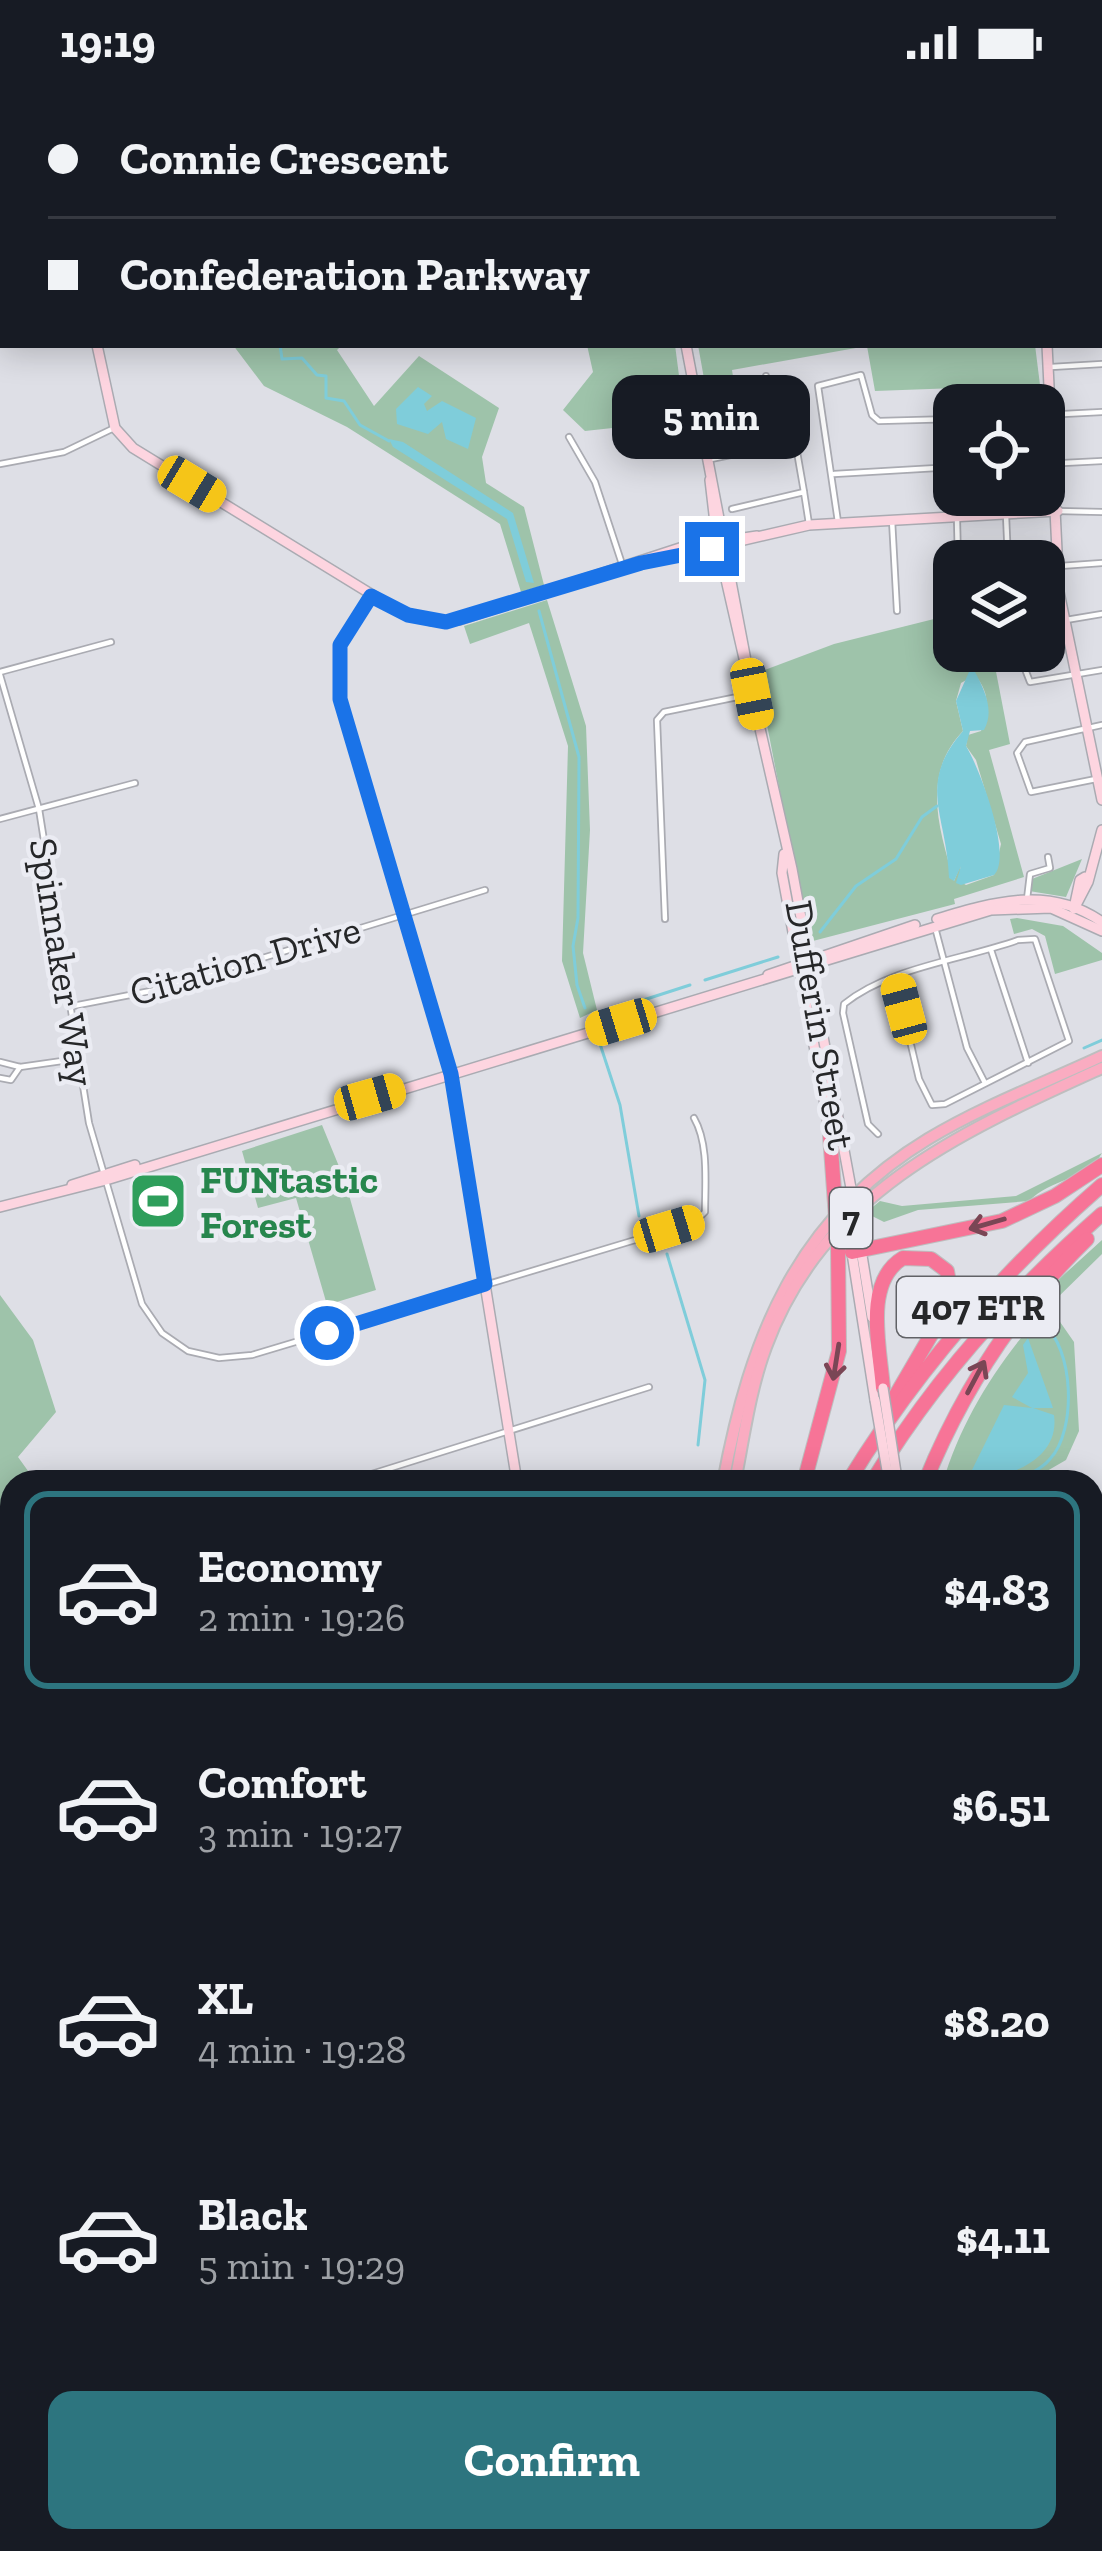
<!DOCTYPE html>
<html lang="en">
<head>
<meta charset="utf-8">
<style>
  body { margin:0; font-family:"Zilla Slab",serif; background:#242831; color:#f1f3f6; height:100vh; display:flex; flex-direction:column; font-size:45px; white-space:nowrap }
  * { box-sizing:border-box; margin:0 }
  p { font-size:39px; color:#9ea1a6 }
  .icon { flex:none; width:66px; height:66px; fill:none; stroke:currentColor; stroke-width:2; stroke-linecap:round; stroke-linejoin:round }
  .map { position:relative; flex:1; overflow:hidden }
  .panel { position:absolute; left:0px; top:1386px; width:1104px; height:1083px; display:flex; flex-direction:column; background:#171b24; border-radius:36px 36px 0 0; box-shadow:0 6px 30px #0003 }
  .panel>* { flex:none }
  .hud { position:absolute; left:0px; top:0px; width:1104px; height:264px; box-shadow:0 6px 30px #0003; display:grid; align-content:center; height:264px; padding:0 48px; background:#171b24 }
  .controls { position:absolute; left:933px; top:300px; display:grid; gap:24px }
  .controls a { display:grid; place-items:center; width:132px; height:132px; border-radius:24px; background:#171b24; box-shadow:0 6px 30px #0003; font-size:60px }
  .end { position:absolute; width:54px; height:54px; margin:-27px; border:15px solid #1a73e8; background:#fff; box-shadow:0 0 0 6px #fff }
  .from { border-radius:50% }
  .bubble { position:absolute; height:84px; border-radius:24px; background:#171b24; box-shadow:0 6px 30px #0003; font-size:39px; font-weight:700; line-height:84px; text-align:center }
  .car { position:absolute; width:36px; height:72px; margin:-36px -18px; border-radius:15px; box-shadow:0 0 9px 3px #0007; background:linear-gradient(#f5c518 24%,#345 0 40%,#f5c518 0 76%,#345 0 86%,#f5c518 0) }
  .hud b { display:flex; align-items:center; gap:42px; height:114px; font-size:45px }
  .hud b+b { border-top:3px solid #363941 }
  .hud i { width:30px; height:30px; background:#f1f3f6 }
  ul { padding:21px 0 0; list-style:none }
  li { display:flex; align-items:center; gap:36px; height:198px; margin:0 24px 18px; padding:0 24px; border:6px solid transparent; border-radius:24px }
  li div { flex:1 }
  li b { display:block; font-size:45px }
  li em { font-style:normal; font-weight:700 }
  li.selected { border-color:#2d757f }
  li>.icon { width:108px; height:108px; stroke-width:1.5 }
  .primary-button { display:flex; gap:24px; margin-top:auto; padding:24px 48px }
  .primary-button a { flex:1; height:138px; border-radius:24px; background:#2d757f; color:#fff; font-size:48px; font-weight:700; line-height:138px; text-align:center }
  .status { display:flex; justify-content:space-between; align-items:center; height:84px; padding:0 60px; background:#171b24; direction:ltr }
  .status svg { height:33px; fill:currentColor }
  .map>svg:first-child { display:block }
  .green { fill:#9ec3aa; fill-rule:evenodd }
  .water { fill:#7fcdda }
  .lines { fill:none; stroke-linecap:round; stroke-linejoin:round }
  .stream { stroke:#7fcdda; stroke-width:3 }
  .street-casing { stroke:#aaabb2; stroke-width:8 }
  .secondary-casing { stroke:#aaabb2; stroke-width:12 }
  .primary-casing { stroke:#bebebf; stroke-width:14 }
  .highway-casing { stroke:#bebebf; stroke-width:16 }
  .street { stroke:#fff; stroke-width:4.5 }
  .secondary { stroke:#fdd5e0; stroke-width:9 }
  .primary { stroke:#faacc1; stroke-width:10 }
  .highway { stroke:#f77497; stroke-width:14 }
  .rail { stroke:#555659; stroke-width:3; stroke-dasharray:15 15; stroke-linecap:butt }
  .secondary-bridge-casing { stroke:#aaabb2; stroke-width:12; stroke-linecap:butt }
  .highway-bridge-casing { stroke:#bebebf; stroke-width:16; stroke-linecap:butt }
  .secondary-bridge { stroke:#fdd5e0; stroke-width:9 }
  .highway-bridge { stroke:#f77497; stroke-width:14 }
  .oneway { stroke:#7a4655 }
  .route { stroke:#1a73e8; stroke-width:15 }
  .labels { text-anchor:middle; stroke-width:9; stroke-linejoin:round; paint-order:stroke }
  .shield { fill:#ebecf3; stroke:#616266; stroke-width:3 }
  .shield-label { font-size:36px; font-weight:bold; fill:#262729 }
  .street-label { font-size:39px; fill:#262729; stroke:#ebecf3 }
  .leisure-label { font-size:39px; font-weight:bold; fill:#27864d; stroke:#ebecf3; text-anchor:start }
</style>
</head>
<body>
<div class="status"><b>19:19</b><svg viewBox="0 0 49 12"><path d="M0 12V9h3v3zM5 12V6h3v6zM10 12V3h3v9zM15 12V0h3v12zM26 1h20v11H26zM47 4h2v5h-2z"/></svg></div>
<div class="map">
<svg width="1102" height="2467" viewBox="0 0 1102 2467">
  <rect width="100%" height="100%" fill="#dedfe6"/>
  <!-- green -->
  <g class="green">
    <path d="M 233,261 L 342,261 L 337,266 L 374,322 L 419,272 L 499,324 L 482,373 L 486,399 L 524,423 L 544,501 L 521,508 L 500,440 L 347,343 L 264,302 Z"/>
    <path d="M 587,261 L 675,261 L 686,345 L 645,359 L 640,341 L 585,347 L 563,326 L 593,288 Z"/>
    <path d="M 698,261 L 1035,261 L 1040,301 L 875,307 L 867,262 L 732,286 L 736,312 L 708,317 Z"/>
    <path d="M 547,516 L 586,642 L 590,746 L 583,869 L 597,926 L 580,934 L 562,877 L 568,662 L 529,539 L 470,560 L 464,542 Z"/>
    <path d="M 954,530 L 954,567 L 992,567 L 1010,660 L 989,666 L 1024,793 L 954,815 L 955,820 L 809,858 L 757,589 L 834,560 ZM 975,591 C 990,609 989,625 981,647 L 968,651 L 966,662 L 976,676 L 1001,760 L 994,791 L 966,801 L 959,797 L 961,780 L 954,797 C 939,744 921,691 963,647 L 956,617 L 961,599 Z"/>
    <path d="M 1082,775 L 1066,813 L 1029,807 L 1032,795 Z"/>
    <path d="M 1017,834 L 1063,842 L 1102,869 L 1102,876 L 1055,890 L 1045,852 L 1032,845 L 1014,850 L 1010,835 Z"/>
    <path d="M 322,1041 L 345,1097 L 376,1206 L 327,1221 L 296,1114 L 258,1124 L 242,1067 Z"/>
    <path d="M 1102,1069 C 1087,1096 1050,1095 1029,1117 L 918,1126 L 884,1138 L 872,1132 L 867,1136 L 863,1131 L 880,1117 L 902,1122 L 1016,1112 Z"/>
    <path d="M 1102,1156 L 1102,1170 L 1049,1222 L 1074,1258 L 1079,1347 L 1066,1376 L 1028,1398 L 943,1398 C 962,1333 1003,1270 1049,1222 L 1046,1207 Z"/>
    <path d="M 0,1211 L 33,1256 L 56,1328 L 18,1373 L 36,1398 L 12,1398 L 12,1568 L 0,1543 Z"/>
    <path d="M 1102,1571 L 1102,1844 L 1092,1856 L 1092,1583 Z"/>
    <path d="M 287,2457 L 434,2457 L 405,2467 L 291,2467 Z"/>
    <path d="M 507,2457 L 635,2457 L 633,2467 L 510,2467 Z"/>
    <path d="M 693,2457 L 874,2457 L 872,2467 L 689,2467 Z"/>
  </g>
  <!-- water -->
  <g class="water">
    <path d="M 418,303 L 432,312 L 424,320 L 427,327 L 442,317 L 476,334 L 468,365 L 446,355 L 442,338 L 428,350 L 397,340 L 396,325 Z"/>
    <path d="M 389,355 L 403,358 L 513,429 L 534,499 L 526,498 L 507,435 L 393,363 Z"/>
    <path d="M 969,588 L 975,588 C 984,605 995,626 984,646 L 970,647 L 966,662 C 980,685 1013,772 994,791 L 961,801 L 956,799 L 961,782 L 954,797 L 949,794 C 947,730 916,701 963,647 L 956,617 Z"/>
    <path d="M 1028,1254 L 1053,1324 L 1033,1324 L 1054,1331 C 1061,1382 994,1398 956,1398 L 953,1393 L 971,1388 L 1004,1321 L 1032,1324 L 1012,1313 L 1028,1289 L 1023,1261 Z"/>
  </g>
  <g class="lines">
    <!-- stream -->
    <g class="stream">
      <path d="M 280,261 L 282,275 L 302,274 L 317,291 L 326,292 L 326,314 L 344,317 L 360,341 L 389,357"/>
      <path d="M 539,527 L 579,673 L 578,834 L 573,862 L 577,901 L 585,924"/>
      <path d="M 820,848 L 856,802 L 896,775 L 922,733 L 937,722"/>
      <path d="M 705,896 L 778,873"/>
      <path d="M 600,930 L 690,901"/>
      <path d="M 600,960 L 620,1021 L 639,1132"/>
      <path d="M 1084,964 L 1102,956"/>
      <path d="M 667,1170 L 705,1296 L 698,1361"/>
      <path d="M 1008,1398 C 1023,1392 1039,1388 1050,1375 C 1077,1346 1074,1264 1043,1240"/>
      <path d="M 1092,1837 L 1102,1846"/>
      <path d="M 0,1965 L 12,1963"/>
      <path d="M 0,2325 L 12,2321"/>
      <path d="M 1092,2431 L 1102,2427"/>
      <path d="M 231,2457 L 233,2467"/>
      <path d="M 1085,2467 L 1085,2457"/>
    </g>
    <!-- street casing -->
    <g class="street-casing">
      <g id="street">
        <path d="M 109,3 L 110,0"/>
        <path d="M 156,3 L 156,0"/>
        <path d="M 201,3 L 201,0"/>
        <path d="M 303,3 L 303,0"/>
        <path d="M 1018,3 L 1036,0"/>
        <path d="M 1101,41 L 1102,41"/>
        <path d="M 1101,90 L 1102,91"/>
        <path d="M 0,115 L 3,114"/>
        <path d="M 1101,139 L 1102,139"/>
        <path d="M 0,164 L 3,163"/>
        <path d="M 1101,185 L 1102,185"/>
        <path d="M 1101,231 L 1102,231"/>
        <path d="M 1051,283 L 1102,280"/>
        <path d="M 1044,331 L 1102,328"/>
        <path d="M 569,353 L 595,398 L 622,480"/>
        <path d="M 780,361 L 796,362 L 804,408"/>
        <path d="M 745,368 L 740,324 L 771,315"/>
        <path d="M 711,375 L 780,361 L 766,292"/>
        <path d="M 0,380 L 64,368 L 114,344"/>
        <path d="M 1044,380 L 1102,377"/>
        <path d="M 834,390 L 954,383"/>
        <path d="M 732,425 L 804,408 L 809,440"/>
        <path d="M 1058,427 L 1102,428"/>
        <path d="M 1006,431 L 1008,477"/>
        <path d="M 957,435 L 958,477"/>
        <path d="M 892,436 L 897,527"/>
        <path d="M 838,438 L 818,302 L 861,291 L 872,331 L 879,337 L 954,335"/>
        <path d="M 1060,482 L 1102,479"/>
        <path d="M 1066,536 L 1102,530"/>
        <path d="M 1018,567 L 1030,598 L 1102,586"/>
        <path d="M 0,588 L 111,558"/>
        <path d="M 0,591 L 39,725 L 89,1039 L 142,1220 L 162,1249 L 188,1267 L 219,1274 L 252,1271 L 695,1138 L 705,1128 C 705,1099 709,1060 694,1034"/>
        <path d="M 1096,695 L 1031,708 L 1017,669 L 1025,658 L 1102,641"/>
        <path d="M 0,735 L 135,699"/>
        <path d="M 1027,815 L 1030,790 L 1050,784 L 1048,773"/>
        <path d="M 665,835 L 657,636 L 664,628 L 752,610"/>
        <path d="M 936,847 L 967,964 L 985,999"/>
        <path d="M 991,866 L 1028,979"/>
        <path d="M 73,922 L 161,905 L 485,806"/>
        <path d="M 0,978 L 20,983 L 76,975"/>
        <path d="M 0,994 L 11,996 L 20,983"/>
        <path d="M 878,1050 L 868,1040 L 843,929 L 844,920 C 890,883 962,876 1018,856 L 1035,855 L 1069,957 L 945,1020 L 932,1021 L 919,995 L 895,893"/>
        <path d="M 346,1398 L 649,1303"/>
        <path d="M 1092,1440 L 1102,1428"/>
        <path d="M 1092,1908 L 1099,1902"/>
        <path d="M 1092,2073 L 1102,2070"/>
        <path d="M 1092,2166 L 1102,2174"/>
        <path d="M 1092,2189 L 1102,2186"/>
        <path d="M 0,2206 L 12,2203"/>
      </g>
    </g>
    <!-- secondary casing -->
    <g class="secondary-casing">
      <g id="secondary">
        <path d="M 118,0 L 145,3"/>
        <path d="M 641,0 L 641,3"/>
        <path d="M 651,0 L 651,3"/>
        <path d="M 1005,0 L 1005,3"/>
        <path d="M 8,3 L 9,0"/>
        <path d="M 246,3 L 248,3"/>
        <path d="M 427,3 L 427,0"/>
        <path d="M 486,3 L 494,0"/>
        <path d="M 3,21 L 3,76"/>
        <path d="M 97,261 L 115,344 L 133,364 L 397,526 L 432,537 L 459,536 L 683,463 L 757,452"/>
        <path d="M 686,261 L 752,608"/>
        <path d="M 1047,261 L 1059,508 L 1102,716"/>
        <path d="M 710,396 L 717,456 L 792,785 L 851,1104"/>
        <path d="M 641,480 L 809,441 L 1058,427"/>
        <path d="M 371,512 L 340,561 L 340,615 L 451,990 L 517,1398"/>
        <path d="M 784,770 L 782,789 L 829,1042"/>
        <path d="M 1074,824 L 1080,796 L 1085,793"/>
        <path d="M 1074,825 L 1088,798 L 1102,746"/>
        <path d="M 937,835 C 993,818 1050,801 1102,838"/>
        <path d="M 768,891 L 915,841"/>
        <path d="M 72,1101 L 135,1081"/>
        <path d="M 0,1123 L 106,1096 L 991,826 L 1051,824 L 1102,847"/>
        <path d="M 857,1141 L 872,1233"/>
        <path d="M 849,1150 L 875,1316"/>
        <path d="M 0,1953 L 12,1950"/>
        <path d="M 1092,1976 L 1102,1973"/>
        <path d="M 0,2010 L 12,2074"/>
        <path d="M 1092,2284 L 1102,2281"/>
        <path d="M 1092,2298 L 1102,2296"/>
        <path d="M 78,2457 L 82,2467"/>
        <path d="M 1054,2457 L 1056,2467"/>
      </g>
    </g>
    <!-- primary casing -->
    <g class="primary-casing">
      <g id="primary">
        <path d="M 723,1398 C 750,1254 796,1135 928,1055 C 983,1022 1044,999 1102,972"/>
        <path d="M 735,1398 C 744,1353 750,1306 766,1263 C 823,1108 963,1047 1102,984"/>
        <path d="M 451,2467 L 467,2457"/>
      </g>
    </g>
    <!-- highway casing -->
    <g class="highway-casing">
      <g id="highway">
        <path d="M 829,1037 L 835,1120"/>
        <path d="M 852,1168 L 1002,1137 L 1055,1112 L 1102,1081"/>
        <path d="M 883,1304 C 880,1264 863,1198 903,1174 L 931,1175 L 947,1187 L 952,1215 L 889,1323"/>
        <path d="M 804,1398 L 839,1267 L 838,1161"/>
        <path d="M 848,1398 C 917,1285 1002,1188 1102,1101"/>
        <path d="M 872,1398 C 933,1296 1013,1208 1102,1130"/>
        <path d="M 925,1398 C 963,1304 1015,1225 1087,1155"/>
        <path d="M 647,2467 L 651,2457"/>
        <path d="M 670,2467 L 673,2457"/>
      </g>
    </g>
    <!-- street -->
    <use href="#street" class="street"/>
    <!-- secondary -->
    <use href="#secondary" class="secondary"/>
    <!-- primary -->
    <use href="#primary" class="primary"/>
    <!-- highway -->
    <use href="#highway" class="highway"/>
    <!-- rail -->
    <g class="rail">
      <path d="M 0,1558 L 12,1584"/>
      <path d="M 252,2457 L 253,2467"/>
    </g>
    <!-- secondary-bridge casing -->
    <g class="secondary-bridge-casing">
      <g id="secondary-bridge">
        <path d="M 851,1104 L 857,1141"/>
        <path d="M 842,1112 L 849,1150"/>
        <path d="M 883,1304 L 897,1395"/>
        <path d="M 875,1316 L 889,1398"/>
      </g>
    </g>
    <!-- highway-bridge casing -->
    <g class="highway-bridge-casing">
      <path id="highway-bridge" d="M 835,1120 L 838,1161"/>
    </g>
    <!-- secondary-bridge -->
    <use href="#secondary-bridge" class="secondary-bridge"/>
    <!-- highway-bridge -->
    <use href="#highway-bridge" class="highway-bridge"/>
  </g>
  <!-- one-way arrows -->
  <defs><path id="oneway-shaft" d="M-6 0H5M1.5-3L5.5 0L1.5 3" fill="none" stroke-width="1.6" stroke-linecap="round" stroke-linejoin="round" transform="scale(3)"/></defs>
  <g class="oneway">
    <use href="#oneway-shaft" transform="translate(987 1140) rotate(164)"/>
    <use href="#oneway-shaft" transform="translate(836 1278) rotate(99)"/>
    <use href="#oneway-shaft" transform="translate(976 1293) rotate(-62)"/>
  </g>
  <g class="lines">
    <!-- route -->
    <path class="route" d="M 327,1249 L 485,1200 L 451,990 L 340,615 L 340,561 L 371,512 L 408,531 L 446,538 L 641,479 L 712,465"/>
  </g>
  <!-- icons -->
  <defs>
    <g id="stadium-square" transform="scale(3)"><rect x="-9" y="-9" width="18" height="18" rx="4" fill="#2e9e5b" stroke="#ebecf3"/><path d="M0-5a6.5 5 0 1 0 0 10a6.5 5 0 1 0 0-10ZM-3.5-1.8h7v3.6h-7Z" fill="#fff"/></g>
  </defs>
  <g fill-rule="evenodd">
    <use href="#stadium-square" x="158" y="1117"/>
  </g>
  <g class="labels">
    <!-- shield labels -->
    <g class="shield">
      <rect x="830" y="1104" width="42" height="60" rx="9"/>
      <rect x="897" y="1193" width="162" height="60" rx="9"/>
    </g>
    <g class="shield-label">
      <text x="851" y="1147">7</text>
      <text x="978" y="1236">407 ETR</text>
    </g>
    <!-- street labels -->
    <g class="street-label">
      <text transform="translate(245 876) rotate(-16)" y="14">Citation Drive</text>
      <text transform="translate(63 878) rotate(81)" y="14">Spinnaker Way</text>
      <text transform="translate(821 941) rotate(80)" y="14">Dufferin Street</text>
    </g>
    <!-- leisure labels -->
    <g class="leisure-label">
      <text x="200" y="1109">FUNtastic<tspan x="200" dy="45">Forest</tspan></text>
    </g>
  </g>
</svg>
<div class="controls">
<a><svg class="icon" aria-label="locate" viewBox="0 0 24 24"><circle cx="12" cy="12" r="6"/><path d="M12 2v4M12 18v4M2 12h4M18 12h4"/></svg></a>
<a><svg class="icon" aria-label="layers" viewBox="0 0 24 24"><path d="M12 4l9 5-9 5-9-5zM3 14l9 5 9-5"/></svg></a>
</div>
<i class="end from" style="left:327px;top:1249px"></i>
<i class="end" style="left:712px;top:465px"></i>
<div class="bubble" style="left:612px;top:291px;width:198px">5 min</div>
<i class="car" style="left:192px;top:400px;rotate:121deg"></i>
<i class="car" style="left:752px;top:610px;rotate:169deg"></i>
<i class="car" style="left:904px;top:925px;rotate:345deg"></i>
<i class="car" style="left:621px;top:938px;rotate:253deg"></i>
<i class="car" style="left:370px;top:1013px;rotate:74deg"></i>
<i class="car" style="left:669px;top:1145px;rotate:73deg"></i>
<div class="hud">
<b><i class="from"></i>Connie Crescent</b>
<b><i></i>Confederation Parkway</b>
</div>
<section class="panel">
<ul>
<li class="selected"><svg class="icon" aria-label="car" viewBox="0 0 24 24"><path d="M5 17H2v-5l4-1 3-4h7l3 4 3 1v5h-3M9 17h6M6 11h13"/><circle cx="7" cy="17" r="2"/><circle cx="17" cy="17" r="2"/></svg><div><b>Economy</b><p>2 min · 19:26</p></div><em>$4.83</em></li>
<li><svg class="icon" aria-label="car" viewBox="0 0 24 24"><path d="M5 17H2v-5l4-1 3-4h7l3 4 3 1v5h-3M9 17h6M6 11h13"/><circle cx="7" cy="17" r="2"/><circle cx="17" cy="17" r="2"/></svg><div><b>Comfort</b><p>3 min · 19:27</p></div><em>$6.51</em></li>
<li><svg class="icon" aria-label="car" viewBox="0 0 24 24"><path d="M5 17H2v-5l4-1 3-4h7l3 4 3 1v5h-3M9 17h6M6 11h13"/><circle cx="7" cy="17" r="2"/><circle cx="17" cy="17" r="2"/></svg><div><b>XL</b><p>4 min · 19:28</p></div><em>$8.20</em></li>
<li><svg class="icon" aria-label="car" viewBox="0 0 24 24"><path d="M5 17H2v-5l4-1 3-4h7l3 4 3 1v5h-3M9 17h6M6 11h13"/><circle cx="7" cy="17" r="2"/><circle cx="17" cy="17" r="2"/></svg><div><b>Black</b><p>5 min · 19:29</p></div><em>$4.11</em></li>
</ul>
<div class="primary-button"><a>Confirm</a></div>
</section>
</div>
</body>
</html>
